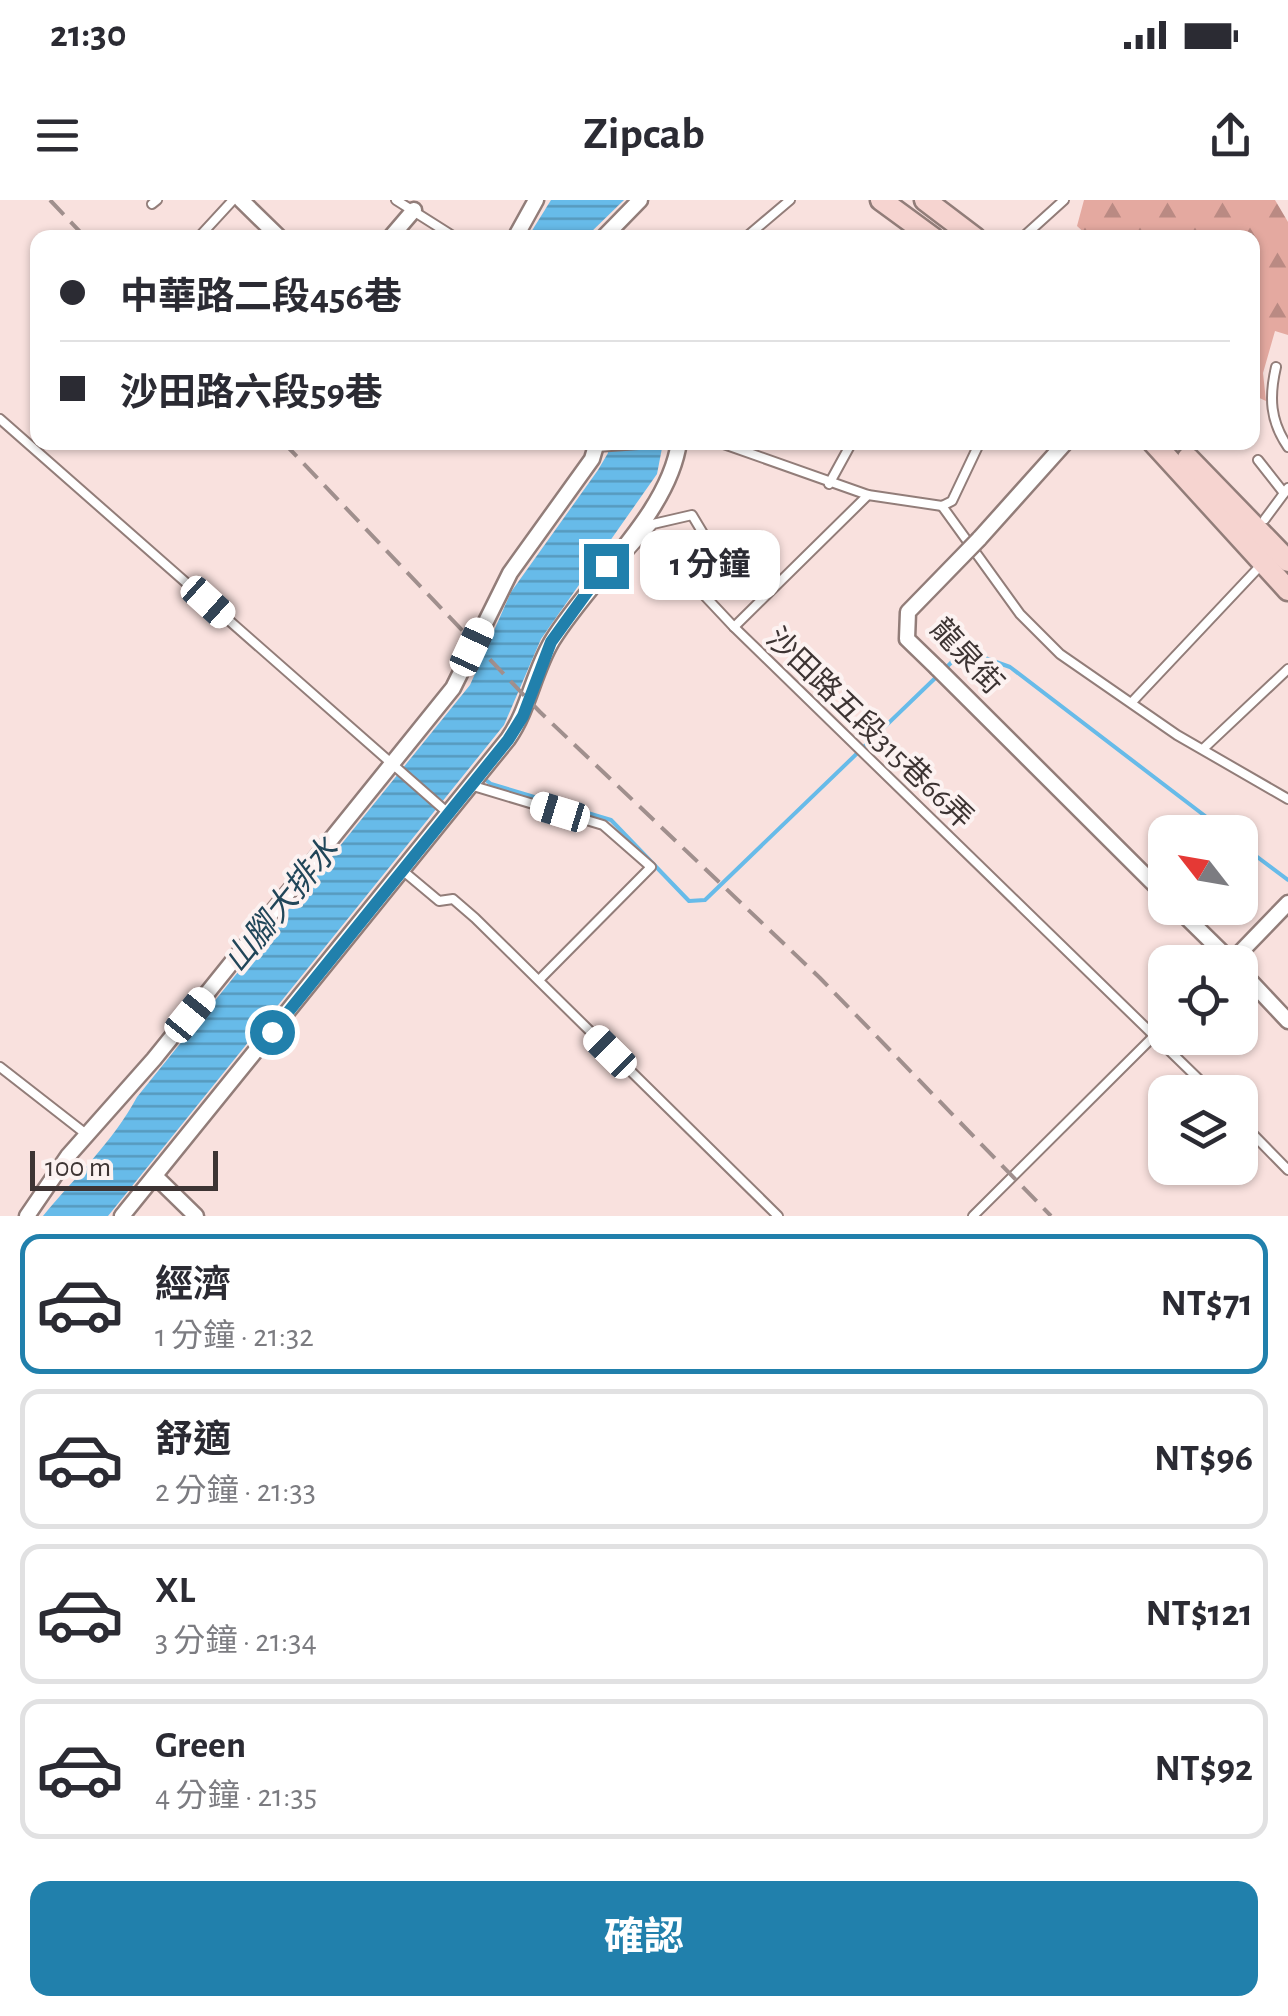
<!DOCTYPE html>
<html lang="zh-TW">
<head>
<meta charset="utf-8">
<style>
  body { margin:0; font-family:"Alegreya Sans","Noto Sans TC",sans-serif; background:#f2f2f3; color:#2b2b33; height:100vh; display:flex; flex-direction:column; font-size:38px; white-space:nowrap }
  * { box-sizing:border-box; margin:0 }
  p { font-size:32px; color:#7c7c81 }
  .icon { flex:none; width:55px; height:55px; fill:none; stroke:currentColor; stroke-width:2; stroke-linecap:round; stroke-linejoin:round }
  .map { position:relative; height:1016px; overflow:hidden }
  .drawer { display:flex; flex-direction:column; background:#fff; flex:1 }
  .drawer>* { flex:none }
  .hud { position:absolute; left:30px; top:30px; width:1230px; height:220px; border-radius:20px; box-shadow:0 2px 8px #0004; display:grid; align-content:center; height:220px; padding:0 30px; background:#fff }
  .needle { width:65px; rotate:301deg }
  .tools { position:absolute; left:1148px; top:615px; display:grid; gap:20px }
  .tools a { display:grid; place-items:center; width:110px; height:110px; border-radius:20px; background:#fff; box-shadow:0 2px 8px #0004; font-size:50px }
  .scale { position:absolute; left:30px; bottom:25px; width:188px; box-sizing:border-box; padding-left:10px; border:5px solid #3d3433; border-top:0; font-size:28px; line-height:35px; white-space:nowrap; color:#3d3433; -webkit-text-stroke:8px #fcf2f1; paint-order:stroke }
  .end { position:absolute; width:45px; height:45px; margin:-22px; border:12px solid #2180ac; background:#fff; box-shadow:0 0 0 5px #fff }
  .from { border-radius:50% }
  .bubble { position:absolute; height:70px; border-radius:20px; background:#fff; box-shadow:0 2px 8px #0004; font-size:32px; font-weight:700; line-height:70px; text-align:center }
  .car { position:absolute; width:30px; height:60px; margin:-30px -15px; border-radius:12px; box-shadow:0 0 8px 2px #0007; background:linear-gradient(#fff 24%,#345 0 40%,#fff 0 76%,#345 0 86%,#fff 0) }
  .hud b { display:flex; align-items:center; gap:35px; height:95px; font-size:38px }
  .hud b+b { border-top:2px solid #e1e1e2 }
  .hud i { width:25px; height:25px; background:#2b2b33 }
  ul { padding:18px 0 0; list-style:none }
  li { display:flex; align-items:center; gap:30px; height:140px; margin:0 20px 15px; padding:0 10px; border:5px solid #e1e1e2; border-radius:20px }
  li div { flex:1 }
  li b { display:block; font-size:38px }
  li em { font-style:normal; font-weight:700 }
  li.on { border-color:#2180ac }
  li>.icon { width:90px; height:90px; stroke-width:1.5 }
  .button { display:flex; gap:20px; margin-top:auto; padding:20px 30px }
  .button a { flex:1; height:115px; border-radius:20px; background:#2180ac; color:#fff; font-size:40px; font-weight:700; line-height:115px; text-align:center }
  .status { display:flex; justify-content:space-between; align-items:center; height:70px; padding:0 50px; background:#fff; direction:ltr }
  .status svg { height:28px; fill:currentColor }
  header { display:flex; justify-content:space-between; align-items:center; height:130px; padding:0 30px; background:#fff; font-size:45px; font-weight:700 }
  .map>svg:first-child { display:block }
  .forest { fill:url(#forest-firs) }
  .water { fill:url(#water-rules) }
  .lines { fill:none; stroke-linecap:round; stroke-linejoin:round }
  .stream { stroke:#67bbe9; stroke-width:4 }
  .lane-casing { stroke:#927d79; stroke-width:12 }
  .street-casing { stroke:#927d79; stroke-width:19 }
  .secondary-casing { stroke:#927d79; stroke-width:25 }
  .lane { stroke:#fff; stroke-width:8 }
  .street { stroke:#fff; stroke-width:14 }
  .secondary { stroke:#f6d4d0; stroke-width:20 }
  .rail { stroke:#a08f8d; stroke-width:4; stroke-dasharray:20 10; stroke-linecap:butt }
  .street-bridge-casing { stroke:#927d79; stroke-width:19; stroke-linecap:butt }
  .street-bridge { stroke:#fff; stroke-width:14 }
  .route { stroke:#2180ac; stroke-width:12 }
  .labels { text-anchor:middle; stroke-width:8; stroke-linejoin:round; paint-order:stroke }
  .street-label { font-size:30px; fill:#3d3433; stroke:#fcf2f1 }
  .water-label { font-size:32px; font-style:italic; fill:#214659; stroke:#fcf2f1 }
</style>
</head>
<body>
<div class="status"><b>21:30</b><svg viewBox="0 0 49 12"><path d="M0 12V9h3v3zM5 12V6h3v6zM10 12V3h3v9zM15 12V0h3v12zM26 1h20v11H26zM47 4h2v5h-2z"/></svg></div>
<header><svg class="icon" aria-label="menu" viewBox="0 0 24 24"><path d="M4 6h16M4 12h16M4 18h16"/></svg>Zipcab<svg class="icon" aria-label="share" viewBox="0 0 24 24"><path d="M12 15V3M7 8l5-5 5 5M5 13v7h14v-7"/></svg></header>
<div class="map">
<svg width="1288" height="1016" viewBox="0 0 1288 1016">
  <defs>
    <pattern id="forest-firs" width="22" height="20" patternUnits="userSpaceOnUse" patternTransform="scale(2.5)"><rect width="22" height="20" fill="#e4a9a0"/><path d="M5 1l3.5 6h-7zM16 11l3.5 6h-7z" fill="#ba8a83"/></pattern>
    <pattern id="water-rules" width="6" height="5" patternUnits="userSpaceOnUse" patternTransform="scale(2.5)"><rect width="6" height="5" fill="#67bbe9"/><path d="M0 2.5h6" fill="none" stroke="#5699bd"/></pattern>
  </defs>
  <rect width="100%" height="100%" fill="#f9e1de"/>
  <!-- forest -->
  <path class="forest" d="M 1084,0 L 1275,0 L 1288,22 L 1288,135 L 1275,131 L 1263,173 L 1266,201 L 1255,196 L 1253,188 L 1252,38 L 1089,37 L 1077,26 Z"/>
  <!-- water -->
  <g class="water">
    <path d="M 551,0 L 624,0 L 586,37 L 528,37 Z"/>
    <path d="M 608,243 L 663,243 L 657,274 L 541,439 L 504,525 L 108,1016 L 43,1016 C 76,976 112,943 137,897 L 470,485 L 511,392 L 598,270 L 608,253 Z"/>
  </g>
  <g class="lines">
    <!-- stream -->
    <g class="stream">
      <path d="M 482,577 L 491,584 L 611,620 L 689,701 L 705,700 L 955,459 L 985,458 L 1010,467 L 1226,632"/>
      <path d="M 1240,644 L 1288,680"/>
    </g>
    <!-- lane casing -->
    <g class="lane-casing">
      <g id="lane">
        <path d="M 396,0 L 456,38"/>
        <path d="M 152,4 L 157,0"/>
        <path d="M 198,38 L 233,0"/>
        <path d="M 745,38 L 790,0"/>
        <path d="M 1022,38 L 1064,0"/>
        <path d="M 1276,167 C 1269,197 1270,221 1288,247"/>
        <path d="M 0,219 L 448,613"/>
        <path d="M 718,242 L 868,295 L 942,306 L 952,301 L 980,242"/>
        <path d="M 597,247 L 667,242"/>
        <path d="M 1258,260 L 1284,293"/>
        <path d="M 829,284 L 852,242"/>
        <path d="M 942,306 L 1020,414 L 1060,454 L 1177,535 L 1288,599"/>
        <path d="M 1265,319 L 1288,288"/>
        <path d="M 626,355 L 653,324 L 692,315 L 704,335 L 671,360 L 734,427 L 1212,892"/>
        <path d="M 734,427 L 868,295"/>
        <path d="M 1132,502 L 1262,364"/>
        <path d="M 1203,549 L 1288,469"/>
        <path d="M 470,585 L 603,625 L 651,667 L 539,780"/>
        <path d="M 402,670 L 439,701 L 453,699 L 475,718 L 778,1016"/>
        <path d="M 0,867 L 86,934"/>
        <path d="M 1240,921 L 1288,970"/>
        <path d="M 973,1016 L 1155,835"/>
      </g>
    </g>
    <!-- street casing -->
    <g class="street-casing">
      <g id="street">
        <path d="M 241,0 L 280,38"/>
        <path d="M 390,38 L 414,10"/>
        <path d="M 515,38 L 536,0"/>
        <path d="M 603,38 L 640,0"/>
        <path d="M 979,339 L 1066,242"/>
        <path d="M 937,468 L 1165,695"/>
        <path d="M 1177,708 L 1232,762"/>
        <path d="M 1231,762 L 1288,703"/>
        <path d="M 1240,770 L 1288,821"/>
        <path d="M 1155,835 L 1165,825"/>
        <path d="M 155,976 L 196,1016"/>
        <path d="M 27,1016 L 68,956 L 154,859 L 453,488 L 510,373 L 592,259 L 597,242"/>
        <path d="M 122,1016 L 508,539 C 529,509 533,473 552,441 C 589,380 669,314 679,242"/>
      </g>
    </g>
    <!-- secondary casing -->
    <g class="secondary-casing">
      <g id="secondary">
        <path d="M 881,0 L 933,38"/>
        <path d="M 925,0 L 975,38"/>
        <path d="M 1153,242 L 1288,390"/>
        <path d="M 1188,258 L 1288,361"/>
      </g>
    </g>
    <!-- lane -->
    <use href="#lane" class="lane"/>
    <!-- street -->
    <use href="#street" class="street"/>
    <!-- secondary -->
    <use href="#secondary" class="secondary"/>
    <!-- rail -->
    <g class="rail">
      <path d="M 50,0 L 86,38"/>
      <path d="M 283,242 L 540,512 L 820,778 L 1051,1016"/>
    </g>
    <!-- street-bridge casing -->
    <g class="street-bridge-casing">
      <path id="street-bridge" d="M 937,468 L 907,439 L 908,412 L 979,339"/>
    </g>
    <!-- street-bridge -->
    <use href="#street-bridge" class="street-bridge"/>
  </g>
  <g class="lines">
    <!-- route -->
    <path class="route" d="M 272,832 L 508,540 L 523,516 L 551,442 L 606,366"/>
  </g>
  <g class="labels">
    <!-- street labels -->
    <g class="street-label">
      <text transform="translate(967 456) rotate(47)" y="10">龍泉街</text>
      <text transform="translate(870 528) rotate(44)" y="10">沙田路五段315巷66弄</text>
    </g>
    <!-- water labels -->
    <g class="water-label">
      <text transform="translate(281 705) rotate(-51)" y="11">山腳大排水</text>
    </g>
  </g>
</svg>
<div class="tools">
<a><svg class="needle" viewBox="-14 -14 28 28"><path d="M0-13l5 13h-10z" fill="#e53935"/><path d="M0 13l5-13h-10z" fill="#7c7c81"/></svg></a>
<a><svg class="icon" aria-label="locate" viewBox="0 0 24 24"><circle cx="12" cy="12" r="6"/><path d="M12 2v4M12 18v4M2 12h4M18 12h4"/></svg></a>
<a><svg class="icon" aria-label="layers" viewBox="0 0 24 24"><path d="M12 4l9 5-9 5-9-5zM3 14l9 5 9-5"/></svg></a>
</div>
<div class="scale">100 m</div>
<i class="end from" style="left:272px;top:832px"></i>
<i class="end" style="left:606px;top:366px"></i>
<div class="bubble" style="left:640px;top:330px;width:140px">1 分鐘</div>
<i class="car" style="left:208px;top:402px;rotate:132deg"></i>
<i class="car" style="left:472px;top:447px;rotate:25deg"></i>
<i class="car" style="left:560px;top:612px;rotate:287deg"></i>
<i class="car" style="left:190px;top:815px;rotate:39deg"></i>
<i class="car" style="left:610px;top:852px;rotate:315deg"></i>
<div class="hud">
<b><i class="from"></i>中華路二段456巷</b>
<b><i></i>沙田路六段59巷</b>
</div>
</div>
<section class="drawer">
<ul>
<li class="on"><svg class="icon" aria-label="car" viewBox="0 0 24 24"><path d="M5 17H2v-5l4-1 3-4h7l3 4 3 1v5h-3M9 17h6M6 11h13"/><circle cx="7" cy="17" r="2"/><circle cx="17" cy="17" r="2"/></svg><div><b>經濟</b><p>1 分鐘 · 21:32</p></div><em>NT$71</em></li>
<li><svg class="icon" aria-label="car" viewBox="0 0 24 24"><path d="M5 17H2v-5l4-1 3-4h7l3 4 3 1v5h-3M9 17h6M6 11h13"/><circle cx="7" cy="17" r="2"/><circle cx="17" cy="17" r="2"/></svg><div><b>舒適</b><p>2 分鐘 · 21:33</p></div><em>NT$96</em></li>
<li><svg class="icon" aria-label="car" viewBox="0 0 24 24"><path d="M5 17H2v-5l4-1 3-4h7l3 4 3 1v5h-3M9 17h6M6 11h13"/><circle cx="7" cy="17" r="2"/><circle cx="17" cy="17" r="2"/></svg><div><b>XL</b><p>3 分鐘 · 21:34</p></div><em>NT$121</em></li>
<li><svg class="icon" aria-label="car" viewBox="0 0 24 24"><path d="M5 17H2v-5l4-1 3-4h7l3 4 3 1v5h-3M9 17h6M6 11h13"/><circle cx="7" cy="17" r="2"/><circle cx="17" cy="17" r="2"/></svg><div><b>Green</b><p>4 分鐘 · 21:35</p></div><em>NT$92</em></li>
</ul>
<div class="button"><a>確認</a></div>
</section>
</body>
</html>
